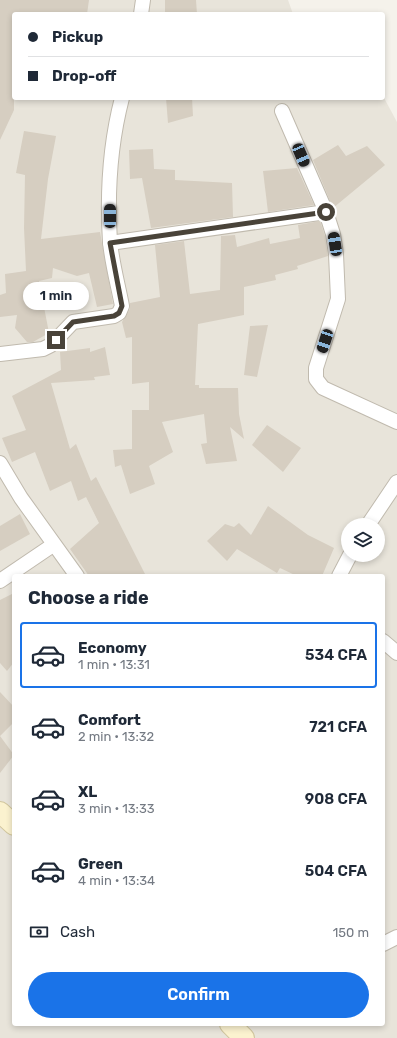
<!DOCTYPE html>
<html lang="en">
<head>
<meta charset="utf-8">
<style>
  body { margin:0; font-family:Rubik,sans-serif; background:#f6f6f7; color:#1f2937; height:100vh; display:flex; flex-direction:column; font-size:15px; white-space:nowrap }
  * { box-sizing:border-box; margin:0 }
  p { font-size:13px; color:#747a83 }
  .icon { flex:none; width:22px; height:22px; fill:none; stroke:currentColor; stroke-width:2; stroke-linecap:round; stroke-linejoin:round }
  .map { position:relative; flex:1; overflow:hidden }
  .side { position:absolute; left:12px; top:574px; width:373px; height:452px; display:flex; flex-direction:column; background:#fff; border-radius:4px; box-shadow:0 2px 6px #0003 }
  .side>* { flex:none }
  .guide { position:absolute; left:12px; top:12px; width:373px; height:88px; border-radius:4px; box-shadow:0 2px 6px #0003; display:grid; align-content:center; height:88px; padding:0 16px; background:#fff }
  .controls { position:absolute; left:341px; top:518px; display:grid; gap:8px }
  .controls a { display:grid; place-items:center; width:44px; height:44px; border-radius:50%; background:#fff; box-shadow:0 2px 6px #0003; font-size:20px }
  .end { position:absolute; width:18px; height:18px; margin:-9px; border:5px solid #494339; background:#fff; box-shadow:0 0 0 2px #fff }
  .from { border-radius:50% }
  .bubble { position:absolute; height:28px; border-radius:14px; background:#fff; box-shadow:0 2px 6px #0003; font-size:13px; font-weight:600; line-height:28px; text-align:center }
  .car { position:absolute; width:12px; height:24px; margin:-12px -6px; border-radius:5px; box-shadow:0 0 3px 1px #0007; background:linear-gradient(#222 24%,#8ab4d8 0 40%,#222 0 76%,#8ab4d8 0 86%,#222 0) }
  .guide b { display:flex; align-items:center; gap:14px; height:38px; font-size:15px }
  .guide b+b { border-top:1px solid #e0e1e3 }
  .guide i { width:10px; height:10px; background:#1f2937 }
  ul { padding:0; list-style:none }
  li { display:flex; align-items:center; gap:12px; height:66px; margin:0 8px 6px; padding:0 8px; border:2px solid transparent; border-radius:4px }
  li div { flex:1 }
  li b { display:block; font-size:15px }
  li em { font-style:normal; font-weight:600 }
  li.active { border-color:#1a73e8 }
  li>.icon { width:36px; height:36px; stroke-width:1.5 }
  h2 { padding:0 16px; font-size:18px; line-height:48px }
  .pay { display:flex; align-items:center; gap:10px; height:44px; padding:0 16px; font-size:15px }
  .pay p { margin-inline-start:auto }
  .action { display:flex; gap:8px; margin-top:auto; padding:8px 16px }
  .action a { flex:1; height:46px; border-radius:24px; background:#1a73e8; color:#fff; font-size:16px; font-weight:600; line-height:46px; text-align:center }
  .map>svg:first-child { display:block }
  .residential { fill:#e8e4da; fill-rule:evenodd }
  .building { fill:#d6cec1 }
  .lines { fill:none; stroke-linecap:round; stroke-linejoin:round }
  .street-casing { stroke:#c0baae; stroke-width:16 }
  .secondary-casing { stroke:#d1c69e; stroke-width:22 }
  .street { stroke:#fff; stroke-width:14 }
  .secondary { stroke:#fbf2cf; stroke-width:20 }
  .route { stroke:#494339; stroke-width:5 }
</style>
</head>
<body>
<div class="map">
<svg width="397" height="1038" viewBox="0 0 397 1038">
  <rect width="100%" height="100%" fill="#f5f2eb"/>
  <!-- residential -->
  <path class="residential" d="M 0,0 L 288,0 L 293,14 L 14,14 L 14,98 L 383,98 L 383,96 L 397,122 L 397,1038 L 0,1038 ZM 348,525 L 378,525 L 378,555 L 348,555 ZM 14,576 L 383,576 L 383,1024 L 14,1024 Z"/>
  <!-- building -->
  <g class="building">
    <path d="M 0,0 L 89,0 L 87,14 L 14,14 L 14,110 L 0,140 Z"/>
    <path d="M 165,0 L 196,0 L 197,14 L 165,14 Z"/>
    <path d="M 166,98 L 192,98 L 193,116 L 168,123 Z"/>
    <path d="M 24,131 L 56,136 L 48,179 L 41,239 L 100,232 L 113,304 L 97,307 L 89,273 L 77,276 L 53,268 L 52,278 L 39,281 L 49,333 L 33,342 L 27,342 L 15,328 L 17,315 L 0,317 L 0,295 L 6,293 L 5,274 L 26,271 L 24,228 L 25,175 L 16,173 Z"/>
    <path d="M 338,145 L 346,156 L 367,146 L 385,165 L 333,208 L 313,160 Z"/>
    <path d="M 153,149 L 154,169 L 175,170 L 175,180 L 232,183 L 233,217 L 151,228 L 142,178 L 130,179 L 129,150 Z"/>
    <path d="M 297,168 L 314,205 L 268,212 L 263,171 Z"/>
    <path d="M 320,221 L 325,236 L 328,256 L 297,266 L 298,269 L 275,275 L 276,280 L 244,287 L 244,315 L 198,324 L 195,385 L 199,385 L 199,388 L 238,388 L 239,414 L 244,439 L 230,427 L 237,461 L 206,464 L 201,444 L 207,443 L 204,414 L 162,422 L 173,452 L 149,466 L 155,484 L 130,494 L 121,465 L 115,467 L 113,450 L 132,449 L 132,410 L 149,410 L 149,382 L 132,384 L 132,337 L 126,338 L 122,322 L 130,309 L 130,303 L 160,297 L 155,245 L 184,241 L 190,294 L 220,290 L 221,236 L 235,235 L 237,247 L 269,238 L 270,244 L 300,238 L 298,225 Z"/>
    <path d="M 268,325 L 257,377 L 244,375 L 250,326 Z"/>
    <path d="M 105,347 L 110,375 L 94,377 L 95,380 L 51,383 L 70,449 L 76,444 L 91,481 L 96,477 L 146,576 L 89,576 L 70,549 L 99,523 L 86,497 L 78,501 L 71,481 L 50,491 L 35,452 L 12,462 L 2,438 L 26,430 L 12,396 L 61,370 L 60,352 L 90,348 L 90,352 Z"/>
    <path d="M 267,425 L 301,448 L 283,472 L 252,445 Z"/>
    <path d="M 268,506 L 308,535 L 334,548 L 322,576 L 297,576 L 280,568 L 277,573 L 237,549 L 227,561 L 207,541 L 225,524 L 234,527 L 239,523 L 251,535 Z"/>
    <path d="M 20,514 L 30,534 L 0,551 L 0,526 Z"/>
    <path d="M 14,593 L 14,662 L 7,671 L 0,663 L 0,600 Z"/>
    <path d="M 0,692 L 14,707 L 14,722 L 0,736 L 14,755 L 0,773 Z"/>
  </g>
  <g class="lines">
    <!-- street casing -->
    <g class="street-casing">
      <g id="street">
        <path d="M 141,14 L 143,0"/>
        <path d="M 282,111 L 326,212 L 333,234 L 336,254 L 338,299 L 316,368 L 316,379 L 323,388 L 397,422"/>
        <path d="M 110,243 L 326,212"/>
        <path d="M 0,354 L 43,349 L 51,345 L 73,322 L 114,316 L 119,313 L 122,306 C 118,285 112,263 110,242 C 107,194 110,144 122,98"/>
        <path d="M 0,463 L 21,498 L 77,576"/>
        <path d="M 368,525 L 397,482"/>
        <path d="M 339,576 L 350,555"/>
        <path d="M 0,581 L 53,545"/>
        <path d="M 383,641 L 397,653"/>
        <path d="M 383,944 L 397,937"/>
      </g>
    </g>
    <!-- secondary casing -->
    <g class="secondary-casing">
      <g id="secondary">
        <path d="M 0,812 L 14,825"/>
        <path d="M 230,1024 L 244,1038"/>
      </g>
    </g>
    <!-- street -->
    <use href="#street" class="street"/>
    <!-- secondary -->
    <use href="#secondary" class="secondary"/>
  </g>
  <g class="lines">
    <!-- route -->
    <path class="route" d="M 56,340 L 73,322 L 114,316 L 119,313 L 122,306 L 110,243 L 326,212"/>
  </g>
</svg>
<div class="controls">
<a><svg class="icon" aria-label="layers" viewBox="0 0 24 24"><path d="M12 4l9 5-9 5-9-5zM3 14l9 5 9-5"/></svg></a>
</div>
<i class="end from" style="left:326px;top:212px"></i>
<i class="end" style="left:56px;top:340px"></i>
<div class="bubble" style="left:23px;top:282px;width:66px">1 min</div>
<i class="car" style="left:301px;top:155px;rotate:157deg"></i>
<i class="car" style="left:110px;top:216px;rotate:0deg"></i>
<i class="car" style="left:335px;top:244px;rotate:351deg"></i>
<i class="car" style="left:325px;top:341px;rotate:198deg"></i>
<div class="guide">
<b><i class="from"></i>Pickup</b>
<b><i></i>Drop-off</b>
</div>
<section class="side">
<h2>Choose a ride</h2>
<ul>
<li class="active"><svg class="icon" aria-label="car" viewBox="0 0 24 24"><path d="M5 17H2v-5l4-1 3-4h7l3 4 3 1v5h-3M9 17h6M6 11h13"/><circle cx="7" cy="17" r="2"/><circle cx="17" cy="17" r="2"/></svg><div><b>Economy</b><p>1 min · 13:31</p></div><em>534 CFA</em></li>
<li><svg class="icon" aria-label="car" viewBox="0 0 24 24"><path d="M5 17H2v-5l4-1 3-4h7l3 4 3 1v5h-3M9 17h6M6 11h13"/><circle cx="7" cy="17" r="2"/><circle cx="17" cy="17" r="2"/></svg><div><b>Comfort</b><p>2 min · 13:32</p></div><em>721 CFA</em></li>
<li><svg class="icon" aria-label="car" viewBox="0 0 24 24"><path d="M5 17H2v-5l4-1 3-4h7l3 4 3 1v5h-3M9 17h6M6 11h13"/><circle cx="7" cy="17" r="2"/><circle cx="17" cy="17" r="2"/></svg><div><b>XL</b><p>3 min · 13:33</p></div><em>908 CFA</em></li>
<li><svg class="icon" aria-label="car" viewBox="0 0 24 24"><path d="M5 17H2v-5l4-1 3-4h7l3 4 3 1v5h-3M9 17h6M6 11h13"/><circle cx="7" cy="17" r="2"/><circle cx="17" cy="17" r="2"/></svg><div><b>Green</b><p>4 min · 13:34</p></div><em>504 CFA</em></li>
</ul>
<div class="pay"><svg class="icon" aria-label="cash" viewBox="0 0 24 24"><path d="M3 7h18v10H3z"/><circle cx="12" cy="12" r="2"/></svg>Cash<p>150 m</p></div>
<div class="action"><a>Confirm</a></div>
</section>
</div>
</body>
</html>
